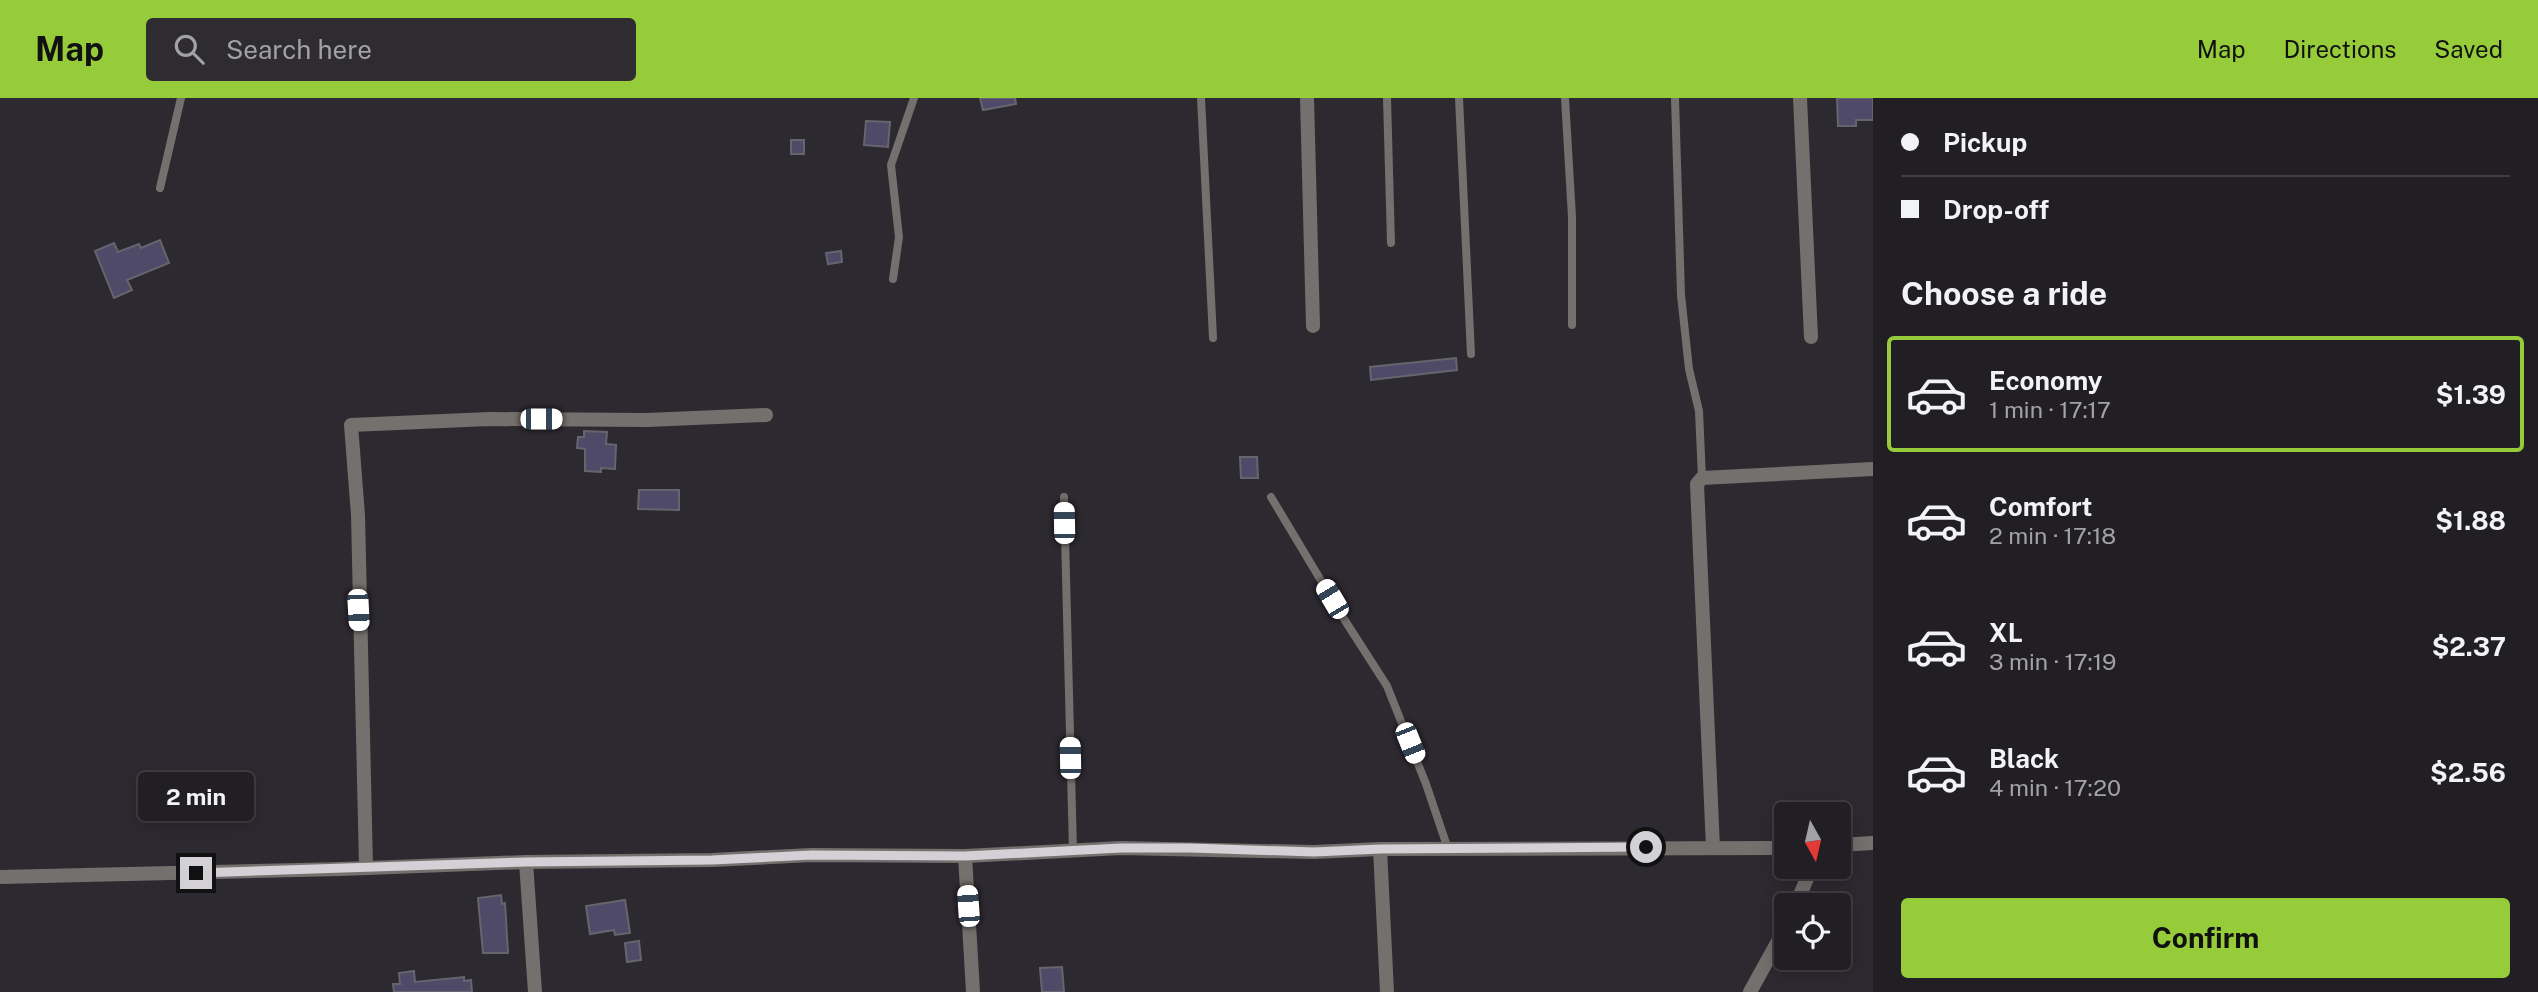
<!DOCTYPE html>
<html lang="en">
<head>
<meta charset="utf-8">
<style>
  body { margin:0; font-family:"Public Sans",sans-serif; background:#2e2c31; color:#f1f3f6; height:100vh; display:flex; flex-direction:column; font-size:26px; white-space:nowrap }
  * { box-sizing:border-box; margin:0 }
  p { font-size:23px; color:#a2a2a6 }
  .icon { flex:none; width:38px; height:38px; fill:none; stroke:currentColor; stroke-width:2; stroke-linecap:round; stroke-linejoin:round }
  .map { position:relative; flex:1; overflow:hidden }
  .details { display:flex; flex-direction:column; background:#221f24; width:665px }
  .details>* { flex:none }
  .hud { display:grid; align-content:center; height:154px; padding:0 28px; background:#221f24 }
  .needle { width:46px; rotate:172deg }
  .fabs { position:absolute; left:1774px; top:704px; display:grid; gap:14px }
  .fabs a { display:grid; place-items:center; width:77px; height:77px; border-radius:7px; background:#221f24; box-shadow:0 4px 18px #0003,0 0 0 2px #3f3d41; font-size:35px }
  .end { position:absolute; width:32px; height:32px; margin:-16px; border:9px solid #d3d1d5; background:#111; box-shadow:0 0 0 4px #111 }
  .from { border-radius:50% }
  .bubble { position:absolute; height:49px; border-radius:7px; background:#221f24; box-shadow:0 4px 18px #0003,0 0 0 2px #3f3d41; font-size:23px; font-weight:700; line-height:49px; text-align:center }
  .car { position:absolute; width:21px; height:42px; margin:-21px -10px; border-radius:9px; box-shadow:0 0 5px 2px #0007; background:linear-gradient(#fff 24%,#345 0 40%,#fff 0 76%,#345 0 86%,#fff 0) }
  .hud b { display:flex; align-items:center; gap:24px; height:66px; font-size:26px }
  .hud b+b { border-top:2px solid #3f3d41 }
  .hud i { width:18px; height:18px; background:#f1f3f6 }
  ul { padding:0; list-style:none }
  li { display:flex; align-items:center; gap:21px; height:116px; margin:0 14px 10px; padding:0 14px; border:4px solid transparent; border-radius:7px }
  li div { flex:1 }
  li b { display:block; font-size:26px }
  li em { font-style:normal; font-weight:700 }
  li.current { border-color:#96cc3a }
  li>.icon { width:63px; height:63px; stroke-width:1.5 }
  h2 { padding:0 28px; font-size:32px; line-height:84px }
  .primary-button { display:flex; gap:14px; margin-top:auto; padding:14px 28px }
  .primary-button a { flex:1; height:80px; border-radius:7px; background:#96cc3a; color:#111; font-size:28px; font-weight:700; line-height:80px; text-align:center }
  header { display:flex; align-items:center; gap:42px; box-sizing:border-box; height:98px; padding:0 35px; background:#96cc3a; color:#111 }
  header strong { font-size:33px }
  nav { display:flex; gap:38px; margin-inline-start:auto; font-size:24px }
  .search { width:490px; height:63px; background:#2e2c31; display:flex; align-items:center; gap:18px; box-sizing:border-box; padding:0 24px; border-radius:7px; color:#a2a2a6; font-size:26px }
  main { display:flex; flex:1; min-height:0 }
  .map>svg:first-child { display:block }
  .building { fill:#4e4a67; stroke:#66656d; stroke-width:2 }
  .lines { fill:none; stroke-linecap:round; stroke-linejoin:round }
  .service { stroke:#74706d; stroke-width:8 }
  .minor { stroke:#74706d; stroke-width:14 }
  .route { stroke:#d3d1d5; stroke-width:9 }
</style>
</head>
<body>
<header>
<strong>Map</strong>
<div class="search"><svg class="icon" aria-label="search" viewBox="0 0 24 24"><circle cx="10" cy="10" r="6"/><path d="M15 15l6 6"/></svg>Search here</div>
<nav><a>Map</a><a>Directions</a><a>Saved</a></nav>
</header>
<main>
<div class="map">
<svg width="1873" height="894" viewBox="0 0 1873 894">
  <rect width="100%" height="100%" fill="#2d2930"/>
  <!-- building -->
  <g class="building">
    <path d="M 980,0 L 1015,0 L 1016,6 L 983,12 Z"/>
    <path d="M 1837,0 L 1873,0 L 1873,22 L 1856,22 L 1856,28 L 1838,28 Z"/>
    <path d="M 866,23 L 890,24 L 888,49 L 864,47 Z"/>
    <rect x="791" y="42" width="13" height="14"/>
    <path d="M 160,142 L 169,165 L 127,182 L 132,192 L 114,200 L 95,153 L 114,145 L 118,154 L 139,146 L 141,150 Z"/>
    <path d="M 841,153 L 842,164 L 828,166 L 826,155 Z"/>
    <path d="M 1456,260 L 1457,272 L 1371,282 L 1370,269 Z"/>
    <path d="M 584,333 L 607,334 L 606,346 L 616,347 L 615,371 L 601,370 L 601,374 L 585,373 L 585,351 L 577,350 L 578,339 L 584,339 Z"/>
    <path d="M 1240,359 L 1257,359 L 1258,380 L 1241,380 Z"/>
    <path d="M 639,392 L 679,392 L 679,412 L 638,411 Z"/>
    <path d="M 501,797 L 502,806 L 505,805 L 508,855 L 483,855 L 478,800 Z"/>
    <path d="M 625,802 L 630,835 L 615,837 L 614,832 L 590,836 L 586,808 Z"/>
    <path d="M 639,843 L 641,862 L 627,864 L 625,845 Z"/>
    <path d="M 1062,869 L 1064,894 L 1042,894 L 1040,870 Z"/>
    <path d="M 414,873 L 415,884 L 464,879 L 464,883 L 471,882 L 472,894 L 394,894 L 393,886 L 400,886 L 399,875 Z"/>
  </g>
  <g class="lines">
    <!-- service -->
    <g class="service">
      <path d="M 1201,0 L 1213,240"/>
      <path d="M 1387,0 L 1391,145"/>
      <path d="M 1459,0 L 1471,256"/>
      <path d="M 1565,0 L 1572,119 L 1572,227"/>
      <path d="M 1675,0 L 1681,197 L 1689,271 L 1699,313 L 1702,380"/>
      <path d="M 160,90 L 181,0"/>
      <path d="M 893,181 L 899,139 L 891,67 L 914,0"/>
      <path d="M 1064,399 L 1073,753"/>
      <path d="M 1271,399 L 1344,521 L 1387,588 L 1426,686 L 1448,751"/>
    </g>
    <!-- minor -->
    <g class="minor">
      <path d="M 1307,0 L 1313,228"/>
      <path d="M 1800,0 L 1811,239"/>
      <path d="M 1839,747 L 1873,745"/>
      <path d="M 1713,750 L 1697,386 L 1702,380 L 1873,371"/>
      <path d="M 1380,751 L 1387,894"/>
      <path d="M 965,758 L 973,894"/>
      <path d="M 526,764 L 535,894"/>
      <path d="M 366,769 L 358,417 L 351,327 L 489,321 L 647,322 L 766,317"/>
      <path d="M 0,779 L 341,771 L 526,764 L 712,762 L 811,757 L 965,758 L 1121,750 L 1314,754 L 1380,751 L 1787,750"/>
      <path d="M 1796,807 L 1812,768"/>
      <path d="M 1750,894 L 1787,827"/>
    </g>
  </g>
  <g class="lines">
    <!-- route -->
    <path class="route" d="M 196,775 L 526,764 L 712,762 L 811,757 L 965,758 L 1121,750 L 1191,750 L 1314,754 L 1380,751 L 1646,749"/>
  </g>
</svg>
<div class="fabs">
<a><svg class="needle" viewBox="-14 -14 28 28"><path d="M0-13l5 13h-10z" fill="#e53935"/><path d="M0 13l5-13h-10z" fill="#a2a2a6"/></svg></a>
<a><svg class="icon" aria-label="locate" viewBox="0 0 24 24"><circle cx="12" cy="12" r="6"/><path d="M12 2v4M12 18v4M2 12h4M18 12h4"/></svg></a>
</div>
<i class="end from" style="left:1646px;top:749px"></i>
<i class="end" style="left:196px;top:775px"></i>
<div class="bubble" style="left:138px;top:674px;width:116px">2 min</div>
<i class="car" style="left:541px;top:321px;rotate:90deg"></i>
<i class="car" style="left:1064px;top:425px;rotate:359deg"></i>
<i class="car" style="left:1332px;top:501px;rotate:329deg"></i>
<i class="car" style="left:358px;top:512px;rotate:177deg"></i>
<i class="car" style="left:1410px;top:645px;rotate:158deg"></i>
<i class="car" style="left:1070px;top:660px;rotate:359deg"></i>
<i class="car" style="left:968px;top:808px;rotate:356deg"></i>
</div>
<section class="details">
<div class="hud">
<b><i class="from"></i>Pickup</b>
<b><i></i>Drop-off</b>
</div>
<h2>Choose a ride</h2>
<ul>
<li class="current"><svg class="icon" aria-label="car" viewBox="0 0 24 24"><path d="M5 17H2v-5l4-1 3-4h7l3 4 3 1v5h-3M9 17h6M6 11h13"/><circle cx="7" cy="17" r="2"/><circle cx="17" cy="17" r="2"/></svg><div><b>Economy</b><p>1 min · 17:17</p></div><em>$1.39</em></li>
<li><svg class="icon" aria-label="car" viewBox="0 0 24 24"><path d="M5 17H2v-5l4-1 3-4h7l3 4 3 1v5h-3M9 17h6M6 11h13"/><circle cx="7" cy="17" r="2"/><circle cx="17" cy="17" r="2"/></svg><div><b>Comfort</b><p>2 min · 17:18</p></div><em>$1.88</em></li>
<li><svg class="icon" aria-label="car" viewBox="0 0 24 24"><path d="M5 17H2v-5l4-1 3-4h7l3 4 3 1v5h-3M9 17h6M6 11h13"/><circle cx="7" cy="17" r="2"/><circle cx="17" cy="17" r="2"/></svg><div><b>XL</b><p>3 min · 17:19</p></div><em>$2.37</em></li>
<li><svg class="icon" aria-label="car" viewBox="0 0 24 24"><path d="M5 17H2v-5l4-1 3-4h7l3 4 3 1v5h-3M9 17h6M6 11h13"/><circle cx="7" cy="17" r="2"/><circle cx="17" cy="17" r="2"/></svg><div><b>Black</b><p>4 min · 17:20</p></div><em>$2.56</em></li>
</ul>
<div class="primary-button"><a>Confirm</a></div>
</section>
</main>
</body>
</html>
